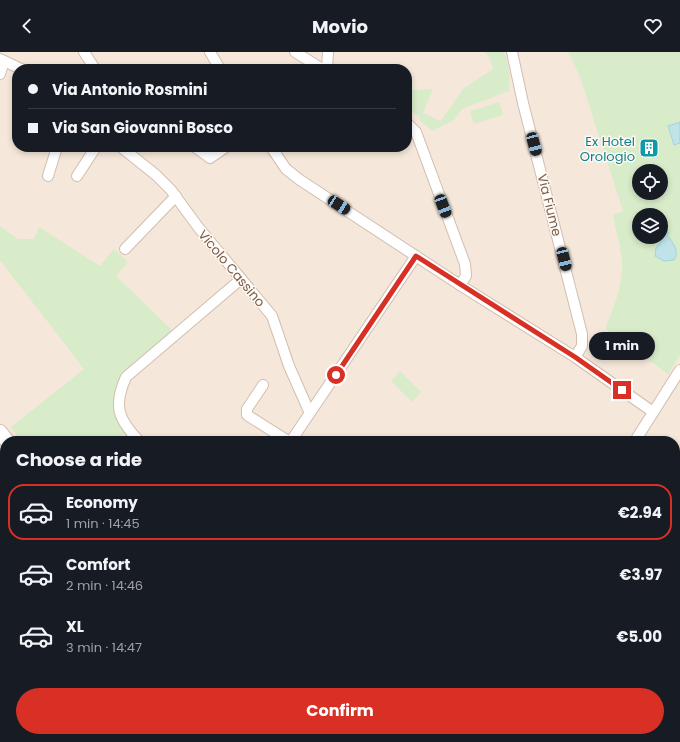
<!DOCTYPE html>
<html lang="en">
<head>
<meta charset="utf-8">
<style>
  body { margin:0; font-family:Poppins,sans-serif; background:#242831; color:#f1f3f6; height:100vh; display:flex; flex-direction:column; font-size:15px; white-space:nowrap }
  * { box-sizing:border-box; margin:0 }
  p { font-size:13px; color:#9ea1a6 }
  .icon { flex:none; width:22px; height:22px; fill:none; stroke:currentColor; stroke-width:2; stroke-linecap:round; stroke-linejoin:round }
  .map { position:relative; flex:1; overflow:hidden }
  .details { position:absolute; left:0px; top:384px; width:680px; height:306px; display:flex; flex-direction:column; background:#171b24; border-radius:16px 16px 0 0; box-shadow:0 2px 6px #0003 }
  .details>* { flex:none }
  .guide { position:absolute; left:12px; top:12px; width:400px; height:88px; border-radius:16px; box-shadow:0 2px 6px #0003; display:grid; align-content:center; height:88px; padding:0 16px; background:#171b24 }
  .controls { position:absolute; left:632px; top:112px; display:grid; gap:8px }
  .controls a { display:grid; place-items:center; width:36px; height:36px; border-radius:50%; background:#171b24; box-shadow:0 2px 6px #0003; font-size:20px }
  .end { position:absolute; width:18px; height:18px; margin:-9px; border:5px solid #d93025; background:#fff; box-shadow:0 0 0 2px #fff }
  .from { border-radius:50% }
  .bubble { position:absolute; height:28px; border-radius:14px; background:#171b24; box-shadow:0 2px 6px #0003; font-size:13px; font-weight:700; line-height:28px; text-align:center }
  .car { position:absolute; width:12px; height:24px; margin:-12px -6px; border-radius:5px; box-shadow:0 0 3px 1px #0007; background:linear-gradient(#222 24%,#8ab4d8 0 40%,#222 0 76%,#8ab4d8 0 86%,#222 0) }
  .guide b { display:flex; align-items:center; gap:14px; height:38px; font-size:15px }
  .guide b+b { border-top:1px solid #363941 }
  .guide i { width:10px; height:10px; background:#f1f3f6 }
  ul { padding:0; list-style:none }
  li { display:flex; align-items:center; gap:12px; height:56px; margin:0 8px 6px; padding:0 8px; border:2px solid transparent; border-radius:16px }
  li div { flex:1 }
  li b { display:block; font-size:15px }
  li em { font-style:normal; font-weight:700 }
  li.active { border-color:#d93025 }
  li>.icon { width:36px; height:36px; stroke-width:1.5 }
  h2 { padding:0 16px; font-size:18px; line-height:48px }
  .button { display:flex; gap:8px; margin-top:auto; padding:8px 16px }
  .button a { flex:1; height:46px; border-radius:24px; background:#d93025; color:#fff; font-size:16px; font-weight:700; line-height:46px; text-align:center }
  header { display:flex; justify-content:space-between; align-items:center; height:52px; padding:0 16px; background:#171b24; font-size:18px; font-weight:700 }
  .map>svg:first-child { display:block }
  .residential { fill:#f5e8da; fill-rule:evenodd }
  .green { fill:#d8ecc9; fill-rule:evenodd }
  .water { fill:#bfe3e8; stroke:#a5d3da }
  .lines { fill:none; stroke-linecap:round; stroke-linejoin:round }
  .stream { stroke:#a5d3da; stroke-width:2.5 }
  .street-casing { stroke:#d1beb0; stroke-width:12 }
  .secondary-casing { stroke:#d6c0b0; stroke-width:16 }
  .street { stroke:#fff; stroke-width:10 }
  .secondary { stroke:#fff; stroke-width:14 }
  .route { stroke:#d93025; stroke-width:5 }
  .labels { text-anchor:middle; stroke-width:3; stroke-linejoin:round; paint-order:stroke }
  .culture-label { font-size:13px; fill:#0d838f; stroke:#fffaf3; text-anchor:end }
  .street-label { font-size:13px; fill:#7a5c4d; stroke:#fffaf3 }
</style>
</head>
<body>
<header><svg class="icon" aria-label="back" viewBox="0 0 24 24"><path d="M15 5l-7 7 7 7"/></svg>Movio<svg class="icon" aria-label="heart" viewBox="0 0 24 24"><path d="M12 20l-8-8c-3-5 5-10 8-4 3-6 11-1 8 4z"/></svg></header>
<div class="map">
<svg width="680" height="690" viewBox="0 0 680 690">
  <rect width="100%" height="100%" fill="#fdf6ec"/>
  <!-- residential -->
  <path class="residential" d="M 0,0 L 680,0 L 680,690 L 116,690 L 118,685 L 675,685 L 675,389 L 5,389 L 5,436 L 0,430 ZM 17,17 L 407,17 L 407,95 L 17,95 ZM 639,119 L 661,119 L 661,141 L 639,141 ZM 639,163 L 661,163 L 661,185 L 639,185 Z"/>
  <!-- green -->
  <g class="green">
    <path d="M 485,0 L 504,0 L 505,1 L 510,22 L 509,39 L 462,57 L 454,68 L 433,79 L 420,69 L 419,64 L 407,56 L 407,40 L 410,38 L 433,37 L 423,61 L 441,69 L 463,37 L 493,17 L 490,7 Z"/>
    <path d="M 568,0 L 680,0 L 680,303 L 668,322 L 605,276 C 613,257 621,239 622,218 C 623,200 616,181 613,163 L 623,159 L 580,25 ZM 639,119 L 661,119 L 661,141 L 639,141 ZM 639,163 L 661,163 L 661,185 L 639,185 Z"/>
    <path d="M 499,50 L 503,63 L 474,72 L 470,59 Z"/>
    <path d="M 0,174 L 18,187 L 34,187 L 39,175 L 100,214 L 114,197 L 128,210 L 116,224 L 172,278 L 123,321 L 115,335 L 113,354 L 120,371 L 127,382 L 120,389 L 21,389 L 11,375 L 84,317 L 0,208 Z"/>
    <path d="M 400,319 L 421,340 L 412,350 L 391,329 Z"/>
  </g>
  <!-- water -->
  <g class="water">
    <path d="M 680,70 L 680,91 L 674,93 L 668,74 Z"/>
    <path d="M 661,169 L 667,175 L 667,179 L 669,181 L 667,183 C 673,190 680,200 674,208 L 664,209 L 655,204 L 656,196 L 663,187 L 663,186 L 659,185 L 661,185 Z"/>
  </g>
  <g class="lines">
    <!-- stream -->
    <g class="stream">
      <path d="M 11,384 L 15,389"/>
      <path d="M 0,412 L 5,419"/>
      <path d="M 0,501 L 5,512"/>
      <path d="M 0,569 L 5,565"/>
      <path d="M 40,685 L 44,690"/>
      <path d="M 147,685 L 149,690"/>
      <path d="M 242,685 L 247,690"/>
      <path d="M 282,685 L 286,689"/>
      <path d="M 13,690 L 20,685"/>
    </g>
    <!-- street casing -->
    <g class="street-casing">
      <g id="street">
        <path d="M 84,0 L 95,17"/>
        <path d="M 210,0 L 220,17"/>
        <path d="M 295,0 L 319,15 L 324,17"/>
        <path d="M 512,0 L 523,51 L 582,282 L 582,294 L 575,305"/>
        <path d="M 0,7 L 21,17"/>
        <path d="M 327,17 L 328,0"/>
        <path d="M 0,22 L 4,9"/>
        <path d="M 407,71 L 416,80 L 465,212 L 466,224 L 460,233"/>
        <path d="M 121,95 L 156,123 L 171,138 L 198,175 L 272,264 L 289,314 L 308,357 L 311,359"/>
        <path d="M 195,95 L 210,106 L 226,95"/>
        <path d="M 271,95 L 286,117 L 300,128 L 460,233 L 575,305 L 653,360"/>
        <path d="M 48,124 L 57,95"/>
        <path d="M 77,124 L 96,95"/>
        <path d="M 125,197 L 176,144"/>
        <path d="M 263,333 L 247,357 L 247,363 L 288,389"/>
        <path d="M 139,389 C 118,367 113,354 126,325 L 241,227"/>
        <path d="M 291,389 L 416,204"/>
        <path d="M 635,389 L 680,318"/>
        <path d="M 675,547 L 680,550"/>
        <path d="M 404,685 L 412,690"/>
        <path d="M 444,690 L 447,685"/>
      </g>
    </g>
    <!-- secondary casing -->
    <g class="secondary-casing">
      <g id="secondary">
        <path d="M 0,380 L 7,389"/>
        <path d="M 0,401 L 5,408"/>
        <path d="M 256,685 L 261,690"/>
        <path d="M 271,685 L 276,690"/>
      </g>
    </g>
    <!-- street -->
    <use href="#street" class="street"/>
    <!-- secondary -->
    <use href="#secondary" class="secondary"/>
  </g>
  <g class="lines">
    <!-- route -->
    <path class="route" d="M 336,323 L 416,204 L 575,305 L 622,338"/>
  </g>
  <!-- icons -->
  <defs>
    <g id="building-square" transform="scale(1)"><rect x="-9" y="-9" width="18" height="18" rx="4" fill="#0f9aa8" stroke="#fffaf3"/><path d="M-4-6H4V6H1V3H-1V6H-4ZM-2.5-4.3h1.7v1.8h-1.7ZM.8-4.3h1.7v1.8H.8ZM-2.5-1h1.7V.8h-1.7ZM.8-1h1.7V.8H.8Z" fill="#fff"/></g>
  </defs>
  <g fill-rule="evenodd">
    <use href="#building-square" x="649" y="96"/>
  </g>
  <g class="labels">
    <!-- culture labels -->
    <g class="culture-label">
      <text x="635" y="94">Ex Hotel<tspan x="635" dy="15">Orologio</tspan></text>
    </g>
    <!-- street labels -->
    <g class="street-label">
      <text transform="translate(550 153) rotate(76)" y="5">Via Fiume</text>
      <text transform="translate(232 216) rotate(50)" y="5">Vicolo Cassino</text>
    </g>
  </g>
</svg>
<div class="controls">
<a><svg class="icon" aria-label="locate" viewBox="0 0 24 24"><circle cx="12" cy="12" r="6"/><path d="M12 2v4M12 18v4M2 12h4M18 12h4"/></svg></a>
<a><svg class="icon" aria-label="layers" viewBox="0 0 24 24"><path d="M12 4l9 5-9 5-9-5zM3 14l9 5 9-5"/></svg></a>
</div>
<i class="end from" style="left:336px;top:323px"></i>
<i class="end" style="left:622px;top:338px"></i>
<div class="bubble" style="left:589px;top:280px;width:66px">1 min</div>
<i class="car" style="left:534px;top:92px;rotate:165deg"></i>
<i class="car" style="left:339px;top:153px;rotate:123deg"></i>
<i class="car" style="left:443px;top:154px;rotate:159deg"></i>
<i class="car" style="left:564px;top:207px;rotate:166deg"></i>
<div class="guide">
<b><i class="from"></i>Via Antonio Rosmini</b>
<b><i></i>Via San Giovanni Bosco</b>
</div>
<section class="details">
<h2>Choose a ride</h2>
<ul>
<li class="active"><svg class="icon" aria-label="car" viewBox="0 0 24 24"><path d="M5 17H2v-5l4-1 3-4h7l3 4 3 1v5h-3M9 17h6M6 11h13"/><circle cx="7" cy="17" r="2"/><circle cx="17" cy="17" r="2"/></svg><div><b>Economy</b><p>1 min · 14:45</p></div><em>€2.94</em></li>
<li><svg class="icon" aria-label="car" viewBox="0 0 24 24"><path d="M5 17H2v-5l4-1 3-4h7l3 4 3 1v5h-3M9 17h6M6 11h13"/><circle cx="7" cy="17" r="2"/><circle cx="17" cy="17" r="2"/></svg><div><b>Comfort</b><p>2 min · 14:46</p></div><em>€3.97</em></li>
<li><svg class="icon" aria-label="car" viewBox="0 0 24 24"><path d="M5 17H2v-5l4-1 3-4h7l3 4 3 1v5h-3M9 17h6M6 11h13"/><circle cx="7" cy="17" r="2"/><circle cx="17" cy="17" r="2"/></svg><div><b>XL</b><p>3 min · 14:47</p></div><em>€5.00</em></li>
</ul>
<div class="button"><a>Confirm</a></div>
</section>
</div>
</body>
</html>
